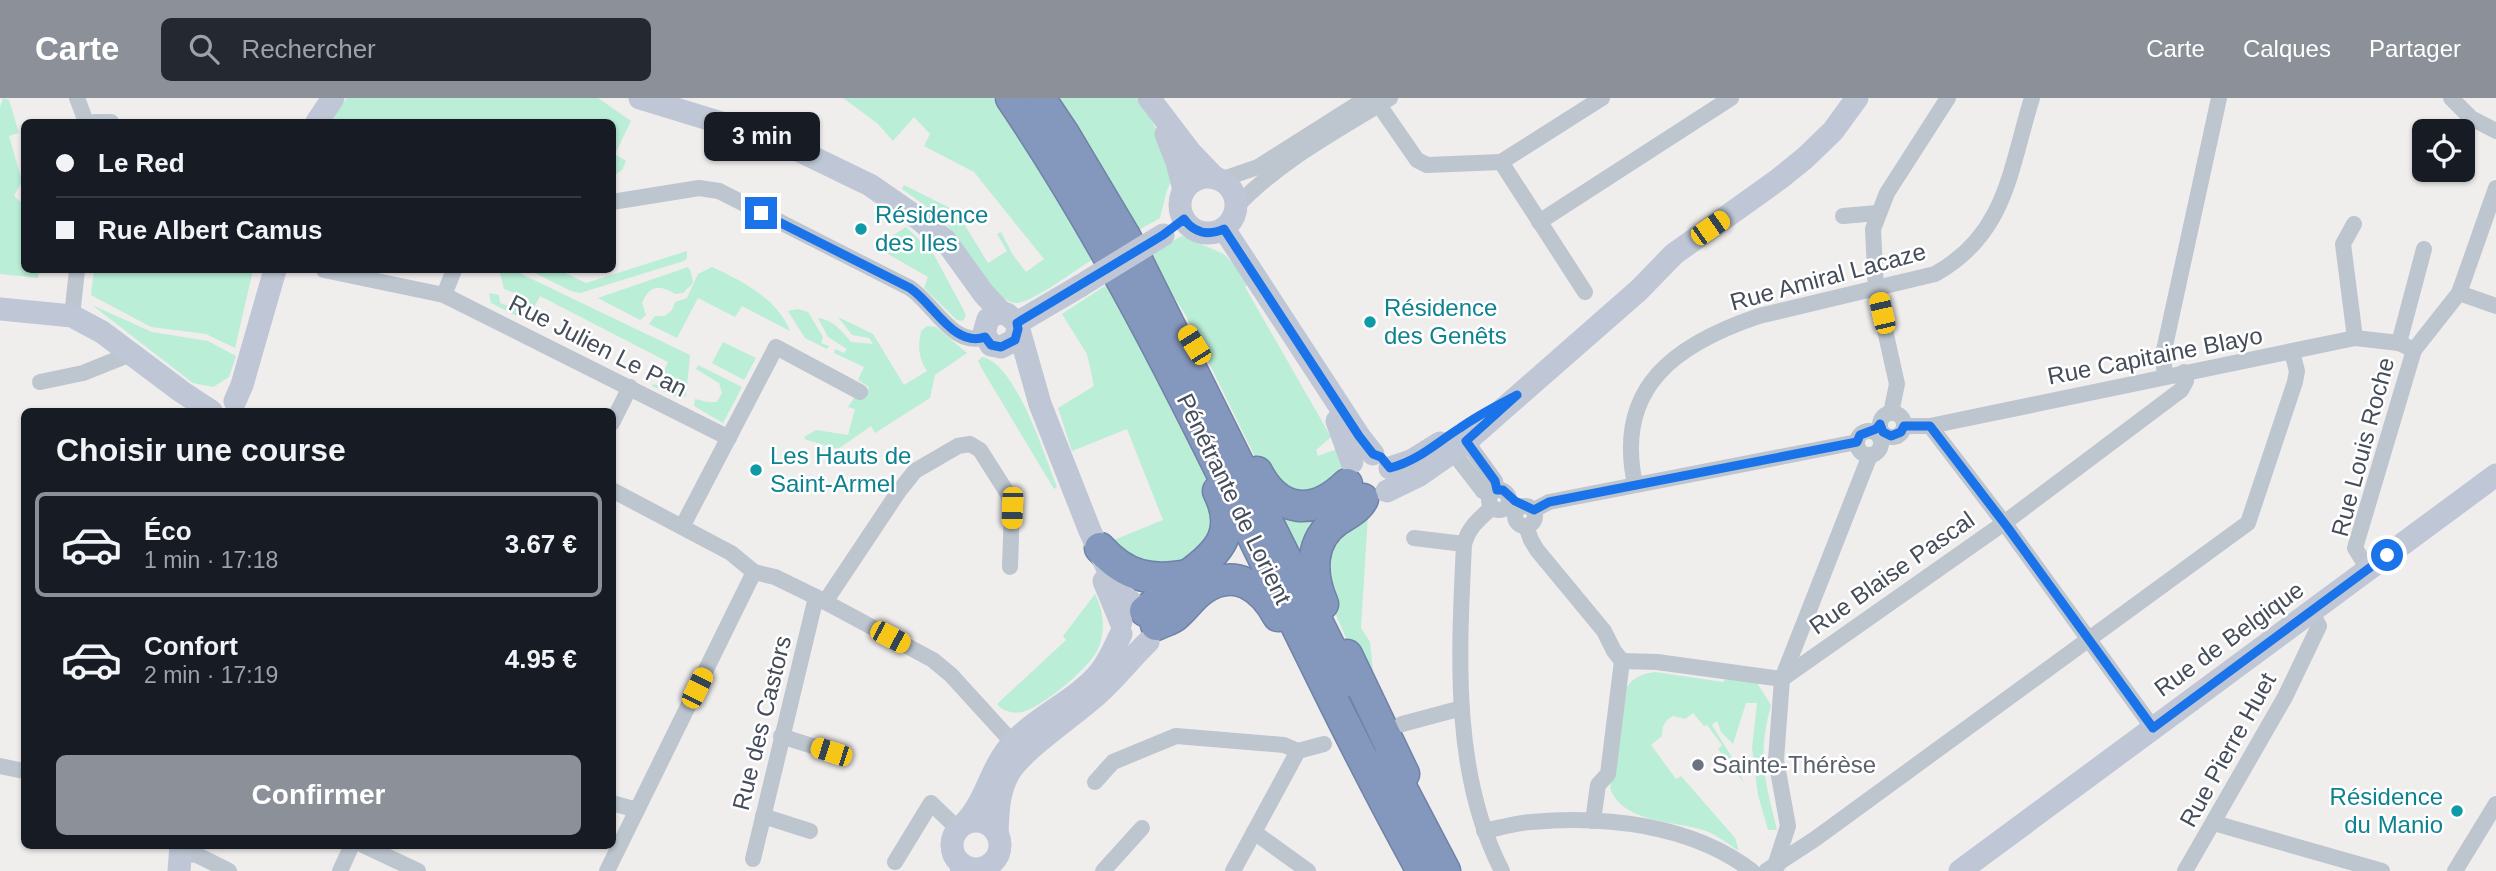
<!DOCTYPE html>
<html lang="fr">
<head>
<meta charset="utf-8">
<style>
  body { margin:0; font-family:Helvetica,sans-serif; background:#242831; color:#f1f3f6; height:100vh; display:flex; flex-direction:column; font-size:26px; white-space:nowrap }
  * { box-sizing:border-box; margin:0 }
  p { font-size:23px; color:#9ea1a6 }
  .icon { flex:none; width:38px; height:38px; fill:none; stroke:currentColor; stroke-width:2; stroke-linecap:round; stroke-linejoin:round }
  .map { position:relative; flex:1; overflow:hidden }
  .details { position:absolute; left:21px; top:310px; width:595px; height:441px; display:flex; flex-direction:column; background:#171b24; border-radius:10px; box-shadow:0 2px 5px #0004 }
  .details>* { flex:none }
  .guide { position:absolute; left:21px; top:21px; width:595px; height:154px; border-radius:10px; box-shadow:0 2px 5px #0004; display:grid; align-content:center; height:154px; padding:0 35px; background:#171b24 }
  .controls { position:absolute; left:2412px; top:21px; display:grid; gap:14px }
  .controls a { display:grid; place-items:center; width:63px; height:63px; border-radius:10px; background:#171b24; box-shadow:0 2px 5px #0004; font-size:35px }
  .end { position:absolute; width:32px; height:32px; margin:-16px; border:9px solid #1a73e8; background:#fff; box-shadow:0 0 0 4px #fff }
  .from { border-radius:50% }
  .bubble { position:absolute; height:49px; border-radius:10px; background:#171b24; box-shadow:0 2px 5px #0004; font-size:23px; font-weight:600; line-height:49px; text-align:center }
  .car { position:absolute; width:21px; height:42px; margin:-21px -10px; border-radius:9px; box-shadow:0 0 5px 2px #0007; background:linear-gradient(#f5c518 24%,#345 0 40%,#f5c518 0 76%,#345 0 86%,#f5c518 0) }
  .guide b { display:flex; align-items:center; gap:24px; height:66px; font-size:26px }
  .guide b+b { border-top:2px solid #363941 }
  .guide i { width:18px; height:18px; background:#f1f3f6 }
  ul { padding:0; list-style:none }
  li { display:flex; align-items:center; gap:21px; height:105px; margin:0 14px 10px; padding:0 21px; border:4px solid transparent; border-radius:10px }
  li div { flex:1 }
  li b { display:block; font-size:26px }
  li em { font-style:normal; font-weight:600 }
  li.on { border-color:#8c9099 }
  li>.icon { width:63px; height:63px; stroke-width:1.5 }
  h2 { padding:0 35px; font-size:32px; line-height:84px }
  .primary-button { display:flex; gap:14px; margin-top:auto; padding:14px 35px }
  .primary-button a { flex:1; height:80px; border-radius:10px; background:#8c9099; color:#fff; font-size:28px; font-weight:600; line-height:80px; text-align:center }
  header { display:flex; align-items:center; gap:42px; box-sizing:border-box; height:98px; padding:0 35px; background:#8c9099; color:#fff }
  header strong { font-size:33px }
  nav { display:flex; gap:38px; margin-inline-start:auto; font-size:24px }
  .search { width:490px; height:63px; background:#242831; display:flex; align-items:center; gap:18px; box-sizing:border-box; padding:0 24px; border-radius:10px; color:#9ea1a6; font-size:26px }
  .map>svg:first-child { display:block }
  .green { fill:#baeed6 }
  .lines { fill:none; stroke-linecap:round; stroke-linejoin:round }
  .highway-casing { stroke:#7082a8; stroke-width:33 }
  .street { stroke:#bdc5cf; stroke-width:16 }
  .secondary { stroke:#bfc7d6; stroke-width:23 }
  .highway { stroke:#8497bc; stroke-width:30 }
  .secondary-bridge { stroke:#bfc7d6; stroke-width:23 }
  .route { stroke:#1a73e8; stroke-width:9 }
  .culture-dot { fill:#0f9aa8; stroke:#fff; stroke-width:2.5 }
  .worship-dot { fill:#6b7280; stroke:#fff; stroke-width:2.5 }
  .labels { text-anchor:middle; stroke-width:5; stroke-linejoin:round; paint-order:stroke }
  .culture-label { font-size:24px; fill:#0d838f; stroke:#fff; text-anchor:start }
  .street-label { font-size:24px; fill:#454d5a; stroke:#fff }
  .worship-label { font-size:24px; fill:#5b616d; stroke:#fff; text-anchor:start }
</style>
</head>
<body>
<header>
<strong>Carte</strong>
<div class="search"><svg class="icon" aria-label="search" viewBox="0 0 24 24"><circle cx="10" cy="10" r="6"/><path d="M15 15l6 6"/></svg>Rechercher</div>
<nav><a>Carte</a><a>Calques</a><a>Partager</a></nav>
</header>
<div class="map">
<svg width="2496" height="773" viewBox="0 0 2496 773">
  <rect width="100%" height="100%" fill="#f0eded"/>
  <!-- green -->
  <g class="green">
    <path d="M 3,0 L 9,2 L 19,35 L 9,38 L 22,83 L 14,98 L 24,107 L 24,172 L 39,172 L 38,180 L 0,176 L 0,10 Z"/>
    <path d="M 347,0 L 598,0 L 631,23 L 615,56 L 626,63 L 622,72 L 613,78 L 612,24 L 329,24 Z"/>
    <path d="M 843,0 L 993,0 L 1052,90 L 1093,161 C 1077,171 1033,204 1017,205 C 1009,205 1004,200 998,196 L 942,120 L 902,91 L 904,87 L 956,113 L 988,165 L 1007,153 L 997,136 L 1001,134 L 1013,157 L 1026,174 L 1044,161 L 974,74 L 924,48 L 930,36 L 914,19 L 893,43 L 877,25 Z"/>
    <path d="M 1059,0 L 1136,0 L 1151,21 L 1176,73 L 1167,92 L 1160,120 L 1137,133 L 1075,23 Z"/>
    <path d="M 906,129 L 933,155 L 963,211 L 966,217 L 963,223 L 957,222 L 924,190 L 928,179 L 881,152 L 892,138 Z"/>
    <path d="M 1182,138 L 1224,156 L 1250,184 L 1245,189 L 1331,339 L 1316,352 L 1318,358 L 1334,352 L 1345,351 C 1339,389 1336,388 1302,404 L 1263,375 L 1185,216 L 1147,156 Z"/>
    <path d="M 687,153 L 687,160 L 684,163 L 580,195 L 571,193 L 529,172 L 559,172 L 586,185 Z"/>
    <path d="M 688,169 L 691,174 L 693,185 L 683,195 L 675,196 C 660,186 649,187 642,205 L 646,217 L 640,222 L 598,200 Z"/>
    <path d="M 712,169 C 742,183 778,201 790,233 L 742,208 L 735,219 L 698,200 L 677,240 L 649,226 L 655,218 L 665,218 L 672,212 L 675,204 L 687,200 L 698,176 Z"/>
    <path d="M 94,172 L 253,172 L 235,250 L 206,236 L 151,229 L 91,197 Z"/>
    <path d="M 496,172 L 513,172 L 690,257 L 686,298 L 680,301 L 652,288 L 653,286 L 657,287 L 668,264 L 540,198 L 527,223 L 491,205 L 489,195 L 499,197 L 500,205 L 509,208 L 515,206 L 517,200 L 515,195 L 504,191 L 500,175 Z"/>
    <path d="M 1108,186 L 1214,397 L 1209,453 L 1160,475 L 1109,444 L 1163,422 L 1127,331 L 1072,353 L 1058,310 L 1094,288 L 1087,256 L 1062,216 Z"/>
    <path d="M 92,207 L 152,234 L 208,243 L 236,258 L 229,279 L 213,289 L 193,285 Z"/>
    <path d="M 798,211 L 808,214 L 823,239 L 821,245 L 829,248 L 827,251 L 805,240 L 788,213 Z"/>
    <path d="M 838,219 L 873,236 L 904,287 L 927,273 C 918,259 918,249 921,233 L 927,228 L 936,229 L 967,255 L 935,277 L 930,300 L 875,335 L 871,328 L 838,351 C 827,349 818,344 806,342 L 804,339 L 816,332 L 848,337 L 855,311 L 848,309 L 856,297 L 862,299 L 869,289 L 858,282 L 864,269 L 834,255 L 835,251 L 844,255 L 847,251 L 828,239 L 818,220 C 833,222 841,232 851,244 L 873,246 L 869,240 L 852,237 Z"/>
    <path d="M 723,244 L 756,260 L 744,282 L 712,265 Z"/>
    <path d="M 982,259 C 1016,265 1045,359 1057,389 L 1054,391 L 982,271 L 978,263 Z"/>
    <path d="M 698,267 L 742,289 L 723,325 L 694,308 L 695,301 L 708,304 L 717,304 L 722,295 L 719,285 L 696,271 Z"/>
    <path d="M 1345,397 L 1306,482 L 1268,405 Z"/>
    <path d="M 1368,416 L 1361,530 L 1370,544 L 1375,594 L 1370,595 L 1326,494 L 1323,451 Z"/>
    <path d="M 1095,496 C 1104,513 1106,536 1097,553 C 1088,571 1041,610 1022,614 C 1012,616 1003,613 997,606 L 1066,542 L 1063,538 Z"/>
    <path d="M 1655,574 L 1723,584 L 1729,579 L 1755,582 L 1771,607 C 1757,658 1765,683 1777,732 L 1768,732 L 1758,697 L 1752,650 L 1757,605 L 1746,605 L 1733,646 L 1721,634 L 1717,623 L 1712,627 L 1730,656 L 1744,685 L 1718,651 L 1722,647 L 1707,627 L 1704,628 L 1693,615 L 1685,621 L 1673,618 C 1664,623 1662,628 1662,638 L 1651,647 L 1676,681 L 1681,678 L 1735,740 L 1739,753 C 1728,746 1717,737 1706,733 C 1675,722 1623,726 1610,690 L 1626,591 C 1632,579 1643,576 1655,574 Z"/>
  </g>
  <g class="lines">
    <!-- highway casing -->
    <g class="highway-casing">
      <g id="highway">
        <path d="M 1011,0 C 1175,243 1281,518 1422,773"/>
        <path d="M 1040,0 L 1064,36 L 1126,140 L 1347,583"/>
        <path d="M 1257,374 C 1279,416 1314,418 1347,386"/>
        <path d="M 1100,450 C 1126,479 1151,484 1188,477"/>
        <path d="M 1323,506 C 1310,476 1309,442 1338,422 C 1347,416 1358,411 1363,401"/>
        <path d="M 1145,513 C 1160,502 1173,488 1188,477 C 1220,454 1238,433 1218,393"/>
        <path d="M 1156,527 C 1162,524 1170,522 1175,518 C 1185,510 1192,498 1203,491 C 1235,469 1262,489 1278,518"/>
        <path d="M 1347,557 L 1404,676"/>
        <path d="M 1387,662 L 1445,773"/>
      </g>
    </g>
    <!-- street -->
    <g class="street">
      <path d="M 77,0 L 86,24"/>
      <path d="M 2451,0 L 2471,20 L 2496,33"/>
      <path d="M 1379,7 L 1417,62 L 1427,67 L 1501,64 L 1585,194"/>
      <path d="M 95,24 L 111,24"/>
      <path d="M 1501,64 L 1602,0"/>
      <path d="M 1220,82 L 1258,69 L 1367,0"/>
      <path d="M 612,104 L 699,90 L 719,93 L 910,190 C 934,206 953,250 985,239"/>
      <path d="M 1236,109 C 1279,63 1337,33 1390,0"/>
      <path d="M 1843,118 L 1877,115"/>
      <path d="M 1539,124 L 1731,0"/>
      <path d="M 2354,126 L 2343,146 L 2355,240"/>
      <path d="M 324,172 L 444,197 L 729,340"/>
      <path d="M 2459,195 L 2496,208"/>
      <path d="M 444,197 L 454,172"/>
      <path d="M 72,218 L 77,172"/>
      <path d="M 2399,245 L 2424,151"/>
      <path d="M 2165,278 L 2163,257 L 2219,0"/>
      <path d="M 40,284 L 83,275 L 133,255"/>
      <path d="M 1891,315 L 1897,286 L 1876,192 L 1873,131 L 1887,95 L 1948,0"/>
      <circle cx="1892" cy="327" r="12"/>
      <path d="M 612,325 L 630,289"/>
      <path d="M 1904,328 L 1930,328 L 2355,240 L 2399,245 L 2414,252"/>
      <path d="M 1930,328 L 2008,430 L 2153,630"/>
      <circle cx="1869" cy="345" r="12"/>
      <path d="M 1466,343 L 1495,383 L 1497,392"/>
      <path d="M 1453,354 L 1483,393 L 1490,397"/>
      <path d="M 1635,386 C 1614,289 1676,246 1759,218 L 1935,176 C 2007,136 2010,70 2032,0"/>
      <circle cx="1499" cy="402" r="10"/>
      <path d="M 612,392 L 731,455 L 754,474 L 775,479 L 816,499 L 933,562 L 951,577 L 1013,645"/>
      <circle cx="1525" cy="418" r="10"/>
      <path d="M 1492,409 C 1479,422 1469,428 1464,446 C 1459,555 1451,674 1502,773"/>
      <path d="M 1534,412 L 1549,404 L 1857,344"/>
      <path d="M 1526,428 L 1531,442 L 1537,452 L 1604,533 L 1614,553 L 1622,563"/>
      <path d="M 682,429 L 776,249 L 860,294"/>
      <path d="M 1414,440 L 1464,446"/>
      <path d="M 2368,471 L 2355,450 L 2414,252 L 2459,195 L 2496,90"/>
      <path d="M 825,504 L 899,393 L 915,373 L 958,348 L 970,346 L 980,352 L 1008,396 L 1012,410 L 1010,469"/>
      <path d="M 1622,563 L 1657,564 L 1782,581 L 1776,662 L 1788,728 L 1776,765 L 1778,767"/>
      <path d="M 1782,581 L 2004,425 L 2181,292 L 2186,283 L 2184,274"/>
      <path d="M 1782,581 L 1870,357"/>
      <path d="M 1402,626 L 1462,610"/>
      <path d="M 781,638 L 831,654"/>
      <path d="M 0,668 L 24,673"/>
      <path d="M 1095,684 L 1113,664 L 1176,638 L 1284,647 L 1298,653"/>
      <path d="M 612,705 L 637,712"/>
      <path d="M 763,718 L 810,733"/>
      <path d="M 1593,723 L 1598,687 L 1608,676 L 1622,563"/>
      <path d="M 2214,725 L 2382,773"/>
      <path d="M 1484,733 C 1499,730 1515,725 1531,724 C 1605,717 1692,727 1752,773"/>
      <path d="M 1254,734 L 1308,773"/>
      <path d="M 363,747 L 418,773"/>
      <path d="M 180,755 L 197,757 L 229,773"/>
      <path d="M 753,761 L 816,499"/>
      <path d="M 895,764 L 931,705 L 958,731"/>
      <path d="M 340,773 L 352,747"/>
      <path d="M 607,773 L 754,474"/>
      <path d="M 958,773 L 962,766"/>
      <path d="M 1103,773 L 1142,730"/>
      <path d="M 1233,773 L 1298,653 L 1324,646"/>
      <path d="M 1766,773 L 1815,741 L 2248,425 L 2295,284 L 2297,273 L 2292,254"/>
      <path d="M 2185,773 L 2285,599 L 2319,528 L 2311,513"/>
      <path d="M 2455,773 L 2496,706"/>
    </g>
    <!-- secondary -->
    <g class="secondary">
      <path d="M 640,0 L 777,42 L 870,87 L 919,121 L 945,142 L 984,196 L 1002,215"/>
      <path d="M 1149,0 L 1190,54 L 1215,80"/>
      <path d="M 317,24 L 333,0"/>
      <path d="M 1166,36 L 1177,64 L 1184,92"/>
      <circle cx="1208" cy="107" r="28"/>
      <path d="M 1224,131 L 1359,338 L 1373,356"/>
      <path d="M 0,211 L 72,218 L 102,234 L 182,294 L 211,313"/>
      <path d="M 1017,225 L 1080,188"/>
      <path d="M 1018,231 L 1015,242 L 1001,249 L 991,247 L 984,235 L 988,221 L 997,215 L 1007,216 L 1017,225 L 1040,306 L 1090,433 L 1118,493 L 1139,511"/>
      <path d="M 235,303 L 242,287 L 275,172"/>
      <path d="M 1337,323 L 1352,364"/>
      <path d="M 1390,370 L 1411,363 L 1440,345"/>
      <path d="M 1387,393 L 1418,378 L 1461,348 L 1639,192 L 1674,156 L 1779,81 L 1805,60 L 1833,33 L 1857,0"/>
      <path d="M 1104,483 L 1121,524"/>
      <circle cx="976" cy="747" r="24"/>
      <path d="M 965,725 C 987,702 990,670 1012,646 C 1037,618 1076,603 1100,574 C 1109,563 1115,548 1121,536"/>
      <path d="M 997,735 C 998,713 998,693 1010,673 C 1027,648 1075,617 1099,595 C 1117,579 1131,560 1148,544"/>
      <path d="M 179,773 L 181,747"/>
      <path d="M 1960,773 L 2496,377"/>
    </g>
    <!-- highway -->
    <use href="#highway" class="highway"/>
    <!-- secondary-bridge -->
    <path class="secondary-bridge" d="M 1080,188 L 1163,137"/>
  </g>
  <g class="lines">
    <!-- route -->
    <path class="route" d="M 761,115 L 910,190 C 934,206 954,250 985,239 L 991,247 L 1001,249 L 1015,242 L 1018,231 L 1017,225 L 1163,137 L 1184,121 C 1194,135 1208,138 1224,131 L 1359,338 L 1373,356 L 1381,359 L 1390,370 C 1418,363 1436,345 1460,330 C 1478,317 1498,307 1517,297 L 1466,343 L 1495,383 L 1497,392 L 1503,392 L 1515,403 L 1534,412 L 1549,404 L 1857,344 L 1860,337 L 1876,331 L 1880,326 L 1883,334 L 1891,338 L 1901,334 L 1904,328 L 1930,328 L 2008,430 L 2153,630 L 2387,457"/>
  </g>
  <!-- markers -->
  <g class="culture-dot">
    <circle cx="861" cy="131" r="7"/>
    <circle cx="1370" cy="224" r="7"/>
    <circle cx="756" cy="372" r="7"/>
    <circle cx="2457" cy="713" r="7"/>
  </g>
  <circle class="worship-dot" cx="1698" cy="667" r="7"/>
  <g class="labels">
    <!-- culture labels -->
    <g class="culture-label">
      <text x="875" y="125">Résidence<tspan x="875" dy="28">des Iles</tspan></text>
      <text x="1384" y="218">Résidence<tspan x="1384" dy="28">des Genêts</tspan></text>
      <text x="770" y="366">Les Hauts de<tspan x="770" dy="28">Saint-Armel</tspan></text>
      <text x="2443" y="707" text-anchor="end">Résidence<tspan x="2443" dy="28">du Manio</tspan></text>
    </g>
    <!-- street labels -->
    <g class="street-label">
      <text transform="translate(1828 179) rotate(-15)" y="8">Rue Amiral Lacaze</text>
      <text transform="translate(598 248) rotate(27)" y="8">Rue Julien Le Pan</text>
      <text transform="translate(2155 258) rotate(-11)" y="8">Rue Capitaine Blayo</text>
      <text transform="translate(2363 349) rotate(-75)" y="8">Rue Louis Roche</text>
      <text transform="translate(1234 401) rotate(64)" y="8">Pénétrante de Lorient</text>
      <text transform="translate(1892 475) rotate(-35)" y="8">Rue Blaise Pascal</text>
      <text transform="translate(2229 541) rotate(-36)" y="8">Rue de Belgique</text>
      <text transform="translate(762 625) rotate(-76)" y="8">Rue des Castors</text>
      <text transform="translate(2228 652) rotate(-61)" y="8">Rue Pierre Huet</text>
    </g>
    <!-- worship labels -->
    <g class="worship-label">
      <text x="1712" y="675">Sainte-Thérèse</text>
    </g>
  </g>
</svg>
<div class="controls">
<a><svg class="icon" aria-label="locate" viewBox="0 0 24 24"><circle cx="12" cy="12" r="6"/><path d="M12 2v4M12 18v4M2 12h4M18 12h4"/></svg></a>
</div>
<i class="end from" style="left:2387px;top:457px"></i>
<i class="end" style="left:761px;top:115px"></i>
<div class="bubble" style="left:704px;top:14px;width:116px">3 min</div>
<i class="car" style="left:1710px;top:130px;rotate:55deg"></i>
<i class="car" style="left:1882px;top:215px;rotate:347deg"></i>
<i class="car" style="left:1194px;top:247px;rotate:328deg"></i>
<i class="car" style="left:1012px;top:410px;rotate:182deg"></i>
<i class="car" style="left:890px;top:539px;rotate:118deg"></i>
<i class="car" style="left:697px;top:590px;rotate:26deg"></i>
<i class="car" style="left:831px;top:654px;rotate:288deg"></i>
<div class="guide">
<b><i class="from"></i>Le Red</b>
<b><i></i>Rue Albert Camus</b>
</div>
<section class="details">
<h2>Choisir une course</h2>
<ul>
<li class="on"><svg class="icon" aria-label="car" viewBox="0 0 24 24"><path d="M5 17H2v-5l4-1 3-4h7l3 4 3 1v5h-3M9 17h6M6 11h13"/><circle cx="7" cy="17" r="2"/><circle cx="17" cy="17" r="2"/></svg><div><b>Éco</b><p>1 min · 17:18</p></div><em>3.67 €</em></li>
<li><svg class="icon" aria-label="car" viewBox="0 0 24 24"><path d="M5 17H2v-5l4-1 3-4h7l3 4 3 1v5h-3M9 17h6M6 11h13"/><circle cx="7" cy="17" r="2"/><circle cx="17" cy="17" r="2"/></svg><div><b>Confort</b><p>2 min · 17:19</p></div><em>4.95 €</em></li>
</ul>
<div class="primary-button"><a>Confirmer</a></div>
</section>
</div>
</body>
</html>
